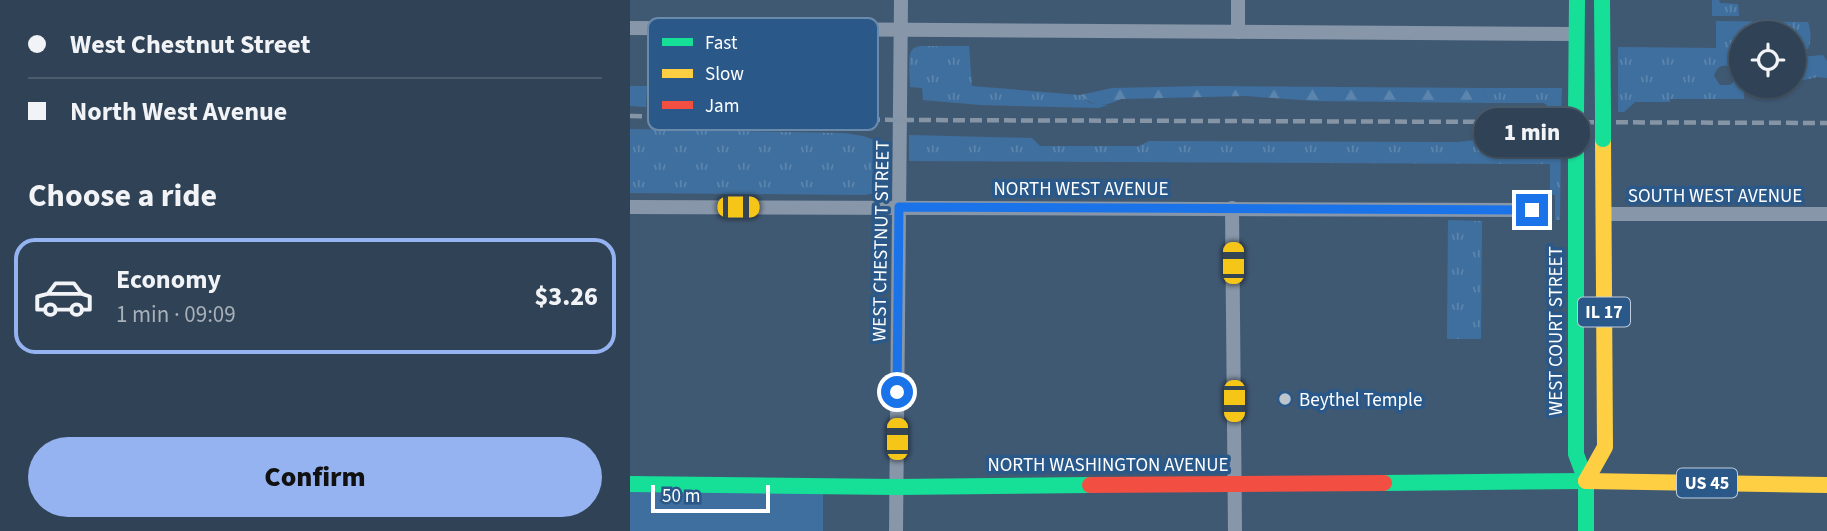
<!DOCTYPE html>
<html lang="en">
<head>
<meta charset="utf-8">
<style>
  body { margin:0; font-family:"Source Sans 3",sans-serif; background:#3c4e60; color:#f1f3f6; height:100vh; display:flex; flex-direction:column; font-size:26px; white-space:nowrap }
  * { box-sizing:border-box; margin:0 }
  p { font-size:23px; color:#a8b0b9 }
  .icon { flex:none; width:38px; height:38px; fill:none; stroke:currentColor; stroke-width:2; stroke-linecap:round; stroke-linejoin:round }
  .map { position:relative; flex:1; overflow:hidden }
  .side { display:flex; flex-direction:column; background:#304356; width:630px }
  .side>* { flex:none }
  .banner { display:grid; align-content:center; height:154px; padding:0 28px; background:#304356 }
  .fabs { position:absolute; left:1099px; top:21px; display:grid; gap:14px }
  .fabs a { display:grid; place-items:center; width:77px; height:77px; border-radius:50%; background:#304356; box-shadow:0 2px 5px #0004,0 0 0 2px #4b5c6c; font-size:35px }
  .scale { position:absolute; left:21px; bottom:18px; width:119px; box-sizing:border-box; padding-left:7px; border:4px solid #fff; border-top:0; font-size:19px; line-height:24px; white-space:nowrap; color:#fff; -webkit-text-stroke:5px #2a5889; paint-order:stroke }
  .end { position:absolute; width:32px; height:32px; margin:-16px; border:9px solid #1a73e8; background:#fff; box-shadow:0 0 0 4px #fff }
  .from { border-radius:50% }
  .bubble { position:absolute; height:49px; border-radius:24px; background:#304356; box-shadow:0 2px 5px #0004,0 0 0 2px #4b5c6c; font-size:23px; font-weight:800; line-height:49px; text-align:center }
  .car { position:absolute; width:21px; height:42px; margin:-21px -10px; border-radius:9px; box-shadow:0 0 5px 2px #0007; background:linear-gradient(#f5c518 24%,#345 0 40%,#f5c518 0 76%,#345 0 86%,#f5c518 0) }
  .banner b { display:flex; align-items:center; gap:24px; height:66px; font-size:26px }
  .banner b+b { border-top:2px solid #4b5c6c }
  .banner i { width:18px; height:18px; background:#f1f3f6 }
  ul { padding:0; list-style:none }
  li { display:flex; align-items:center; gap:21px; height:116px; margin:0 14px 10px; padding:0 14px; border:4px solid #4b5c6c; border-radius:21px }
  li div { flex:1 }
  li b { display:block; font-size:26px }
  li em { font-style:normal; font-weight:800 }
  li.active { border-color:#95b2f1 }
  li>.icon { width:63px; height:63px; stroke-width:1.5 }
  h2 { padding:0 28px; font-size:32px; line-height:84px }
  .action { display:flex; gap:14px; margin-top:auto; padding:14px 28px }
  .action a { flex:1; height:80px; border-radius:42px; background:#95b2f1; color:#111; font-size:28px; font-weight:800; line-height:80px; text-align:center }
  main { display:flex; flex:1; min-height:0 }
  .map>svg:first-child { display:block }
  .grass { fill:url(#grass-tufts) }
  .forest { fill:url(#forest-firs) }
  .green { fill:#3f6f9e }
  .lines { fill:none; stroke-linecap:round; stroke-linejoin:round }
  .street { stroke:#8797a9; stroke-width:14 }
  .fast { stroke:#16e098; stroke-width:16 }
  .slow { stroke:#ffcf43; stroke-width:16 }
  .jam { stroke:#f24e42; stroke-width:16 }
  .rail { stroke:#8695a6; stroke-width:4.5; stroke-dasharray:12 5; stroke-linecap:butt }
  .fast-bridge { stroke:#16e098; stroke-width:16 }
  .route { stroke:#1a73e8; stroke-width:9 }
  .poi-dot { fill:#bcc5ce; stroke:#2a5889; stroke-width:2.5 }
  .labels { text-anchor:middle; stroke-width:7; stroke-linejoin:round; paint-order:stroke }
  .shield { fill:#2a5889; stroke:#bfcddc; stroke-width:2 }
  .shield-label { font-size:18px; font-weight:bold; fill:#fff }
  .street-label { font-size:19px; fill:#fff; stroke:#2a5889 }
  .poi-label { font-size:19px; fill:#fff; stroke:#2a5889; text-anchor:start }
  .key { fill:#2a5889; stroke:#6a8aac; stroke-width:2 }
  .key-label { font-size:19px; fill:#fff }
</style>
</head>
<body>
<main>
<section class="side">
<div class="banner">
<b><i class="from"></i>West Chestnut Street</b>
<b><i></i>North West Avenue</b>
</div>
<h2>Choose a ride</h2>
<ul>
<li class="active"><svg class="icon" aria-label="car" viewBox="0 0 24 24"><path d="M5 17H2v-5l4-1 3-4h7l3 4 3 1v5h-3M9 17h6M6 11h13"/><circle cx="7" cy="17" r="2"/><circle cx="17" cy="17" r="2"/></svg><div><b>Economy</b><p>1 min · 09:09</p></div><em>$3.26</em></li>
</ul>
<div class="action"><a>Confirm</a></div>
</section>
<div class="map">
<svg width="1197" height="531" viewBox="0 0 1197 531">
  <defs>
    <pattern id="grass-tufts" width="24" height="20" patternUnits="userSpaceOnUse" patternTransform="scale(1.75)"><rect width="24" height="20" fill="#3f6f9e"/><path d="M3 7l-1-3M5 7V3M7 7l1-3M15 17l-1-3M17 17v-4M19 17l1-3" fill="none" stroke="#5c85ad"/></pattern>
    <pattern id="forest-firs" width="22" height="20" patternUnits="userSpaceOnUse" patternTransform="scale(1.75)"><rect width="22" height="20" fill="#3f6f9e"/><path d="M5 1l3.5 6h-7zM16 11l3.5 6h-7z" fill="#5c85ad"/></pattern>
  </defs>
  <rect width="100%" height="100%" fill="#405973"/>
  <!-- grass -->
  <g class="grass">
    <path d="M 1082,0 L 1089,0 L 1090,3 L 1108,4 L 1109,16 L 1082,16 Z"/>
    <path d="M 1086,21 L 1178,22 C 1181,31 1182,39 1178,49 L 1164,49 L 1164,33 L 1111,33 L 1111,52 L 1099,66 C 1091,64 1086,68 1084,76 L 1090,85 L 1100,85 L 1105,81 L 1105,71 L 1111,62 L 1111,86 L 1114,86 L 1114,99 L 1040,99 L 1040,102 L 1005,102 L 994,112 L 988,112 L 988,47 L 1086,48 Z"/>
    <path d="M 294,46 L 339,46 L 342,86 L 450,95 L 460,103 L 478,105 L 469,108 L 350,105 L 293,100 L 292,88 L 280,87 C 280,80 277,55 282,50 C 285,46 290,46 294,46 Z"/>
    <path d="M 1193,55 L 1197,61 L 1197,78 L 1188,77 L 1164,82 L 1164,65 L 1169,61 L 1170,57 Z"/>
    <path d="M 0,86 L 17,86 L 16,107 L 0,106 Z"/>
    <path d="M 851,88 L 932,88 L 931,112 L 924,112 L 914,103 L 859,103 Z"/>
    <path d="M 0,129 L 215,133 L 233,136 L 250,142 L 254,150 L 254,187 L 250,192 L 235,195 L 0,193 Z"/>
    <path d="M 279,135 L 402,138 L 410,146 L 509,146 L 519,141 L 828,142 L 855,139 L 890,148 L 912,148 L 922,138 L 931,138 L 930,220 L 925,220 L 925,195 L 920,194 L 920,164 L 279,161 Z"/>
    <path d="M 818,220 L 852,221 L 851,339 L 817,339 Z"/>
  </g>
  <!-- forest -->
  <path class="forest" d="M 575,86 L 851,88 L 859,103 L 685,101 L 616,96 L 491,99 C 474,107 464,107 450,95 L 482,88 Z"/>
  <!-- green -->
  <path class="green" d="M 0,490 L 193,493 L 193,531 L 0,531 Z"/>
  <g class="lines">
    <!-- street -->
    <g class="street">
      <path d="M 608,0 L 608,32"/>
      <path d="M 0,28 L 947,34"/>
      <path d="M 0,207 L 902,210"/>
      <path d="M 602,208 L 605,531"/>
      <path d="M 974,214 L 1197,214"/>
      <path d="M 266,531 L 271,0"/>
    </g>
    <!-- fast -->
    <g class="fast">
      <path d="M 972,0 L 973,112"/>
      <path d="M 946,112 L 947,0"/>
      <path d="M 946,138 L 946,454 L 956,481 L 956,531"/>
      <path d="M 754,483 L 956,481"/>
      <path d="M 0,484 L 266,487 L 460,485"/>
    </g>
    <!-- slow -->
    <g class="slow">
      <path d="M 956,481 L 975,447 L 973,139"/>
      <path d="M 956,481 L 1197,485"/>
    </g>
    <!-- jam -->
    <path class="jam" d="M 460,485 L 754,483"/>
    <!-- rail -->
    <path class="rail" d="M 0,116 L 270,120 L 1197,123"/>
    <!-- fast-bridge -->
    <g class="fast-bridge">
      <path d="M 946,112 L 946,138"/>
      <path d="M 973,112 L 973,139"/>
    </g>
  </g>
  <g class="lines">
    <!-- route -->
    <path class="route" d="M 267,392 L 269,207 L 902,210"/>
  </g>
  <!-- markers -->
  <circle class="poi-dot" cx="655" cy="399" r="7"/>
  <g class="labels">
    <!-- shield labels -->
    <g class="shield">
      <rect x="948" y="297.5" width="52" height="29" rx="5"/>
      <rect x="1047" y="468.5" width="60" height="29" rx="5"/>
    </g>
    <g class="shield-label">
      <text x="974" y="318">IL 17</text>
      <text x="1077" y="489">US 45</text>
    </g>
    <!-- street labels -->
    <g class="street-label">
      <text x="451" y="195">NORTH WEST AVENUE</text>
      <text x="1085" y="202">SOUTH WEST AVENUE</text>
      <text transform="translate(250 241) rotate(-89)" y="7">WEST CHESTNUT STREET</text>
      <text transform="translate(925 331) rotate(-90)" y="7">WEST COURT STREET</text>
      <text x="478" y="471">NORTH WASHINGTON AVENUE</text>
    </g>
    <!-- poi labels -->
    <g class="poi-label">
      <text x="669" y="406">Beythel Temple</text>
    </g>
  </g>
  <!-- legend -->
  <rect x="18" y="18" width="230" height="112" rx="10" class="key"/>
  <rect x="32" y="38" width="31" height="8" fill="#16e098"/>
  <rect x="32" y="69" width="31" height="9" fill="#ffcf43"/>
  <rect x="32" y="101" width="31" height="8" fill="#f24e42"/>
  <g class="key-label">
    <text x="75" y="49">Fast</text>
    <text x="75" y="80">Slow</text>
    <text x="75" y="112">Jam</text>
  </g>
</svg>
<div class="fabs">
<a><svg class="icon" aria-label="locate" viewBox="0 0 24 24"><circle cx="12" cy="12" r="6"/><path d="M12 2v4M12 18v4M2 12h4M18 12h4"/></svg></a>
</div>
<div class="scale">50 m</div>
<i class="end from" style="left:267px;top:392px"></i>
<i class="end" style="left:902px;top:210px"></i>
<div class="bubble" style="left:844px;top:108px;width:116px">1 min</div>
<i class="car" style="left:108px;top:207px;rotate:90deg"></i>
<i class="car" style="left:603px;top:263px;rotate:0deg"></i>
<i class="car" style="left:604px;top:401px;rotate:180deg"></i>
<i class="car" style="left:267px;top:439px;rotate:0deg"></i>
</div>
</main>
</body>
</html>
